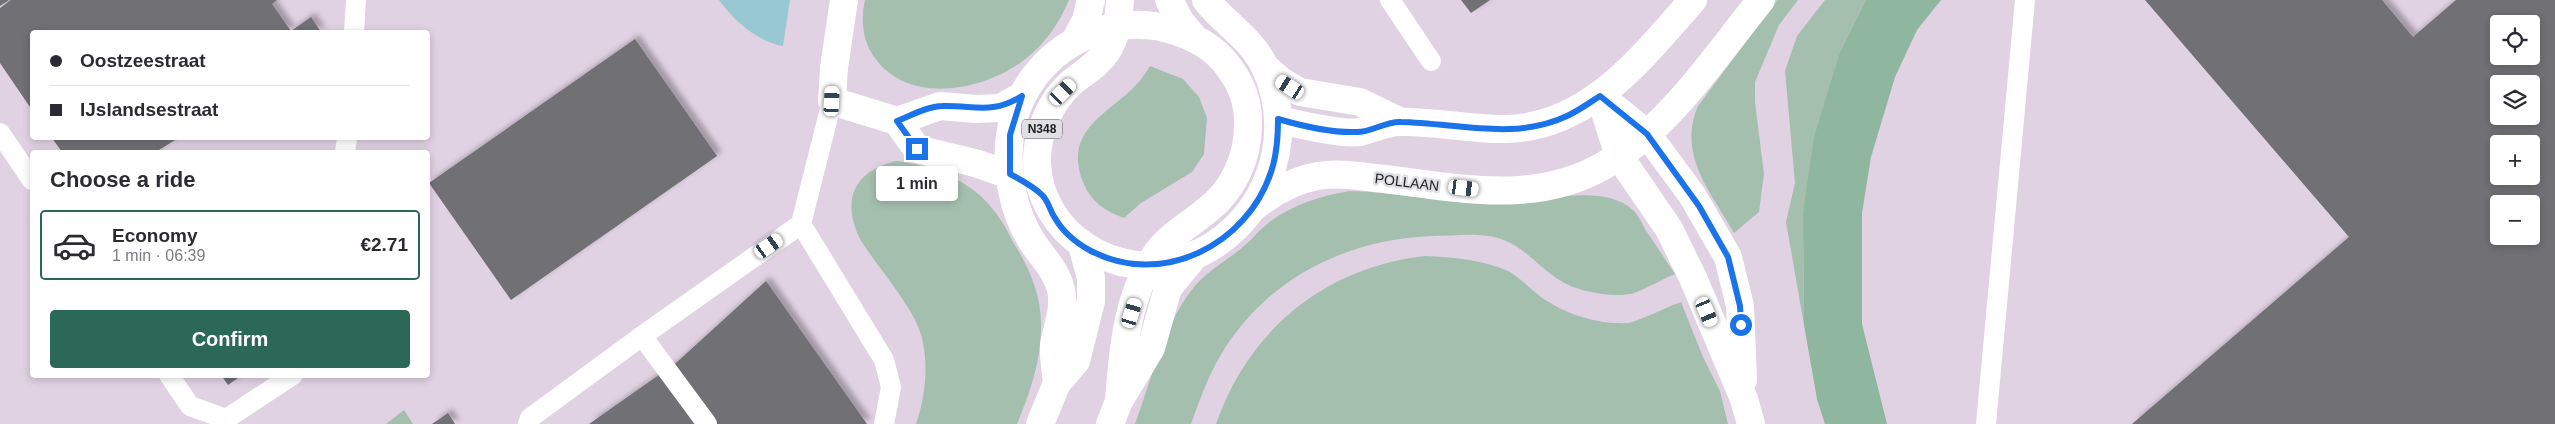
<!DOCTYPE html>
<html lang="en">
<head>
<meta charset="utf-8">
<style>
  body { margin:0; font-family:Arial,sans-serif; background:#f2f2f3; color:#2b2b33; height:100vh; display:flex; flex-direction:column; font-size:19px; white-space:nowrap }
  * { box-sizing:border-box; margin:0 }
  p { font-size:16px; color:#7c7c81 }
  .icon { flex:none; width:28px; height:28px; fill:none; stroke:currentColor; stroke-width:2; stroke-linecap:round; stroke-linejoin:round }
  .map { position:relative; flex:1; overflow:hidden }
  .sheet { position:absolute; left:30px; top:150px; width:400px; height:228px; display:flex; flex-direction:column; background:#fff; border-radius:5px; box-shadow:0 2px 8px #0003 }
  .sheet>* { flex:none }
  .hud { position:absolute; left:30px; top:30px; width:400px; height:110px; border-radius:5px; box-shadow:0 2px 8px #0003; display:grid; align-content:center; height:110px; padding:0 20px; background:#fff }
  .tools { position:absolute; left:2490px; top:15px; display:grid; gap:10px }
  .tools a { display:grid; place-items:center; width:50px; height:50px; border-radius:5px; background:#fff; box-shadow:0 2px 8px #0003; font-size:25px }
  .end { position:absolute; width:22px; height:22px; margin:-11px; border:6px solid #1a73e8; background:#fff; box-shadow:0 0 0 2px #fff }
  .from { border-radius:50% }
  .bubble { position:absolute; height:35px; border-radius:5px; background:#fff; box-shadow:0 2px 8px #0003; font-size:16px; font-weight:600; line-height:35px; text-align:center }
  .car { position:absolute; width:15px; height:30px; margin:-15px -8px; border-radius:6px; box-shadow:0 0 4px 1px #0007; background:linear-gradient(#fff 24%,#345 0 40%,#fff 0 76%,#345 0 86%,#fff 0) }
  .hud b { display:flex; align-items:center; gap:18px; height:48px; font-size:19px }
  .hud b+b { border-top:1px solid #e1e1e2 }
  .hud i { width:12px; height:12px; background:#2b2b33 }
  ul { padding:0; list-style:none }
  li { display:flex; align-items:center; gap:15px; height:70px; margin:0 10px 8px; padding:0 10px; border:2px solid transparent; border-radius:5px }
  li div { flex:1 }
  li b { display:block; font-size:19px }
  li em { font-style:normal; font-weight:600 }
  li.selected { border-color:#2b6855 }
  li>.icon { width:45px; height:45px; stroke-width:1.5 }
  h2 { padding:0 20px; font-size:22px; line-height:60px }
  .action { display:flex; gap:10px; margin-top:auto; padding:10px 20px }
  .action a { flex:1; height:58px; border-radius:5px; background:#2b6855; color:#fff; font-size:20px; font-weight:600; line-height:58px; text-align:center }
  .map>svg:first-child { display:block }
  .industrial { fill:#e0d1e3; fill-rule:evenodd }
  .green { fill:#a5bfaf }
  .forest { fill:#8fb69f }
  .water { fill:#98c9d2 }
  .building { fill:#707074; fill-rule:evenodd; filter:url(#shadow) }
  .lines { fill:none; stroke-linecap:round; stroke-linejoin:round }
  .service { stroke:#fff; stroke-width:20 }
  .minor { stroke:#fff; stroke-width:28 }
  .tertiary { stroke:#fff; stroke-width:28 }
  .primary { stroke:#fff; stroke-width:28 }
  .route { stroke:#1a73e8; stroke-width:6 }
  .labels { text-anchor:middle; stroke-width:5; stroke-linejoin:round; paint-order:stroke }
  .shield { fill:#e0e0e4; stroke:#58585a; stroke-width:1 }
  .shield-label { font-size:12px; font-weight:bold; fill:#1e1e1f }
  .street-label { font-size:14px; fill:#1e1e1f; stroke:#e0e0e4 }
</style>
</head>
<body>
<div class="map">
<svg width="2555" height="424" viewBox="0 0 2555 424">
  <defs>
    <filter id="shadow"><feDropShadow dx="4.5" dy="-4.5" stdDeviation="2.5" flood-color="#0004"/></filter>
  </defs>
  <rect width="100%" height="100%" fill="#e0e0e4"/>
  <!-- industrial -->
  <path class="industrial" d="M 0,0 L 2555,0 L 2555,424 L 0,424 ZM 2499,24 L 2531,24 L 2531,56 L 2499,56 ZM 32,32 L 428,32 L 428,138 L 32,138 ZM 2499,84 L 2531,84 L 2531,116 L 2499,116 ZM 2499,144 L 2531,144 L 2531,176 L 2499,176 ZM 32,152 L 428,152 L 428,375 L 32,375 ZM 2499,204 L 2531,204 L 2531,236 L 2499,236 Z"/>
  <!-- green -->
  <g class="green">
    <path d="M 865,0 L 1069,0 C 1059,24 1044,45 1024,60 C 981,93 902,106 871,52 C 862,36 861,17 865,0 Z"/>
    <path d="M 1777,0 L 1798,0 L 1779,25 L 1755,82 L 1755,102 L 1764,174 L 1759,212 L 1734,233 C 1711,192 1677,155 1698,106 Z"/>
    <path d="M 1825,0 L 1866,0 L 1840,52 L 1803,212 L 1804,325 L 1786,222 L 1795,183 L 1785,71 L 1797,36 Z"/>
    <path d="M 1150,66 L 1183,79 L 1199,97 L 1207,118 L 1204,154 L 1192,172 L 1141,203 L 1124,218 C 1105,211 1091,202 1083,182 C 1063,129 1108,115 1137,84 C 1142,79 1146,72 1150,66 Z"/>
    <path d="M 896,161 C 936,166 978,183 1000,219 C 1005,226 1009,234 1013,242 C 1029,267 1041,294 1041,324 C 1042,359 1030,393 1017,424 L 916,424 C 927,392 931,349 914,318 C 899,290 877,266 860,239 C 841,200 854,171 896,161 Z"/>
    <path d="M 1350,191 C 1401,192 1451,205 1503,203 C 1538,202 1604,182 1633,210 C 1638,215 1642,223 1645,229 C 1655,244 1665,259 1675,274 C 1661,280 1648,288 1634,293 C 1615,299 1576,291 1561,281 C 1542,270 1527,250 1506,241 C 1484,231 1455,236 1432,236 C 1343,240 1264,280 1219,358 C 1207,379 1199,402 1191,424 L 1135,424 C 1152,379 1163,325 1194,287 C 1209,269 1227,261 1244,246 C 1252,240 1258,231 1266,225 C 1290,205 1320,196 1350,191 Z"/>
    <path d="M 1425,256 C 1452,257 1484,260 1508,271 C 1521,278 1530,289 1541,297 C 1565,314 1598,325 1628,323 C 1637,322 1669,306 1681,302 L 1703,357 L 1720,391 L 1728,424 L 1216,424 C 1249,329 1326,267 1425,256 Z"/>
    <path d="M 404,410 L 413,424 L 386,424 Z"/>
  </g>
  <!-- forest -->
  <path class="forest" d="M 1866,0 L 1941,0 L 1917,30 L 1895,77 L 1871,157 L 1862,213 L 1862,324 L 1887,424 L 1825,424 L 1817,399 L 1804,325 L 1803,212 L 1814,137 L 1840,52 Z"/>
  <!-- water -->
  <path class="water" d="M 719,0 L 790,0 L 783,46 C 758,42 733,20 719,0 Z"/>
  <!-- building -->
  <g class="building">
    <path d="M 0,0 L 9,0 L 0,6 Z"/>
    <path d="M 11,0 L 277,0 L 272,4 L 291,31 L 311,17 L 321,32 L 32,32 L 32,110 L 0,63 L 0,8 Z"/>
    <path d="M 1461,0 L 1490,0 L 1471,13 Z"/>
    <path d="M 2145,0 L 2382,0 L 2413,37 L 2456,0 L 2555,0 L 2555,424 L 2132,424 L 2349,237 ZM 2499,24 L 2531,24 L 2531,56 L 2499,56 ZM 2499,84 L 2531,84 L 2531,116 L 2499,116 ZM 2499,144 L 2531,144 L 2531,176 L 2499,176 ZM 2499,204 L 2531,204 L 2531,236 L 2499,236 Z"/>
    <path d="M 635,39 L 717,156 L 511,300 L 429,183 Z"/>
    <path d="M 52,138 L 178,138 L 156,152 L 62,152 Z"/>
    <path d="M 766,281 L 867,424 L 589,424 L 676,363 Z"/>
    <path d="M 221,375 L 242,375 L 228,385 Z"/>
    <path d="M 448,413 L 455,424 L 432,424 Z"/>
  </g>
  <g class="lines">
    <!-- service -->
    <g class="service">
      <path d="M 1390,0 L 1431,61"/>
      <path d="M 354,32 L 356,0"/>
      <path d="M 0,133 L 32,180"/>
      <path d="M 345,152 L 347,138"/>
      <path d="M 801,224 L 884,360 L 891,387 L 884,424"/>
      <path d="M 169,375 L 190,406 L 226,419 L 293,375"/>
      <path d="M 528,424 L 530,418 L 642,336"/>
      <path d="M 707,424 L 642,336 L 801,224 L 832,101"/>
      <path d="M 1986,424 L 2025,0"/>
    </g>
    <!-- minor -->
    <g class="minor">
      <path d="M 844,0 L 834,68 L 832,101 L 897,121 L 940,106 L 976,109 L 1000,108 L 1022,96"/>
      <path d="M 1600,96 L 1619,156 L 1669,229 L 1693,278 L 1744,399 L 1751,424"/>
      <path d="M 1600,96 L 1647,134 L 1692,195 L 1728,257 L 1740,306 L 1743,380"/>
      <path d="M 897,121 L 917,149 L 975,163 L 1010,175"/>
    </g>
    <!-- tertiary -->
    <g class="tertiary">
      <path d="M 1265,67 L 1281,81 L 1300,92 L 1360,102 L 1399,121"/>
      <path d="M 1278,119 C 1294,124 1345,135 1360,132 C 1373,129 1387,122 1400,122 C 1436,121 1471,130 1506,129 C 1590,127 1642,57 1693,0"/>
      <path d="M 1254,207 C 1273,192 1294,180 1318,176 C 1340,172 1363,177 1385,179 C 1459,188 1535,205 1603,166 C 1669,128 1714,58 1761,0"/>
    </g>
    <!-- primary -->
    <g class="primary">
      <path d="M 1120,0 C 1119,18 1117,35 1107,51 C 1098,65 1084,72 1071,83 C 1050,102 1037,132 1037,161 C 1038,234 1117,284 1186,259 C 1263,231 1300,141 1265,67 C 1251,38 1225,24 1206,0"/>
      <path d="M 1169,0 L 1180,21 L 1195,39"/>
      <path d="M 1075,41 L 1086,20 L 1091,0"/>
      <path d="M 1057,383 C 1056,371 1053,357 1054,345 C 1057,326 1065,310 1061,290 C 1057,272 1045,260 1035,246 C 1012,213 1003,165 1012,125 C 1028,52 1108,6 1178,32 C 1199,39 1218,51 1230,69 C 1242,85 1248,102 1248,121 C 1249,156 1234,190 1206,211 C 1187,227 1168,236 1154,257 C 1126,299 1123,352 1119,401"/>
      <path d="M 1040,424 L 1057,383 L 1076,361 L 1091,301 L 1091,278 L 1082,245"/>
      <path d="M 1110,424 L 1119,401 L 1151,348 L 1168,288 L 1196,254"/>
    </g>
  </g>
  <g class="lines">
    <!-- route -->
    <path class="route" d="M 917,149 L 897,121 C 910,116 928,106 942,106 C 975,105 991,115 1022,96 L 1010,135 L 1010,174 C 1021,180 1033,186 1042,195 C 1048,200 1050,211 1055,218 C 1063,232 1076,243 1091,251 C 1162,288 1247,245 1271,172 C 1277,155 1278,137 1278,119 C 1302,126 1331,133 1357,132 C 1372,132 1386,121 1401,122 C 1457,123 1514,141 1567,116 C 1578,111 1589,103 1600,96 L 1647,134 L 1699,206 L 1728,257 L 1740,306 L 1741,325"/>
  </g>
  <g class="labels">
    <!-- shield labels -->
    <rect class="shield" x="1022" y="119.5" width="40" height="19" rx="4"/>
    <g class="shield-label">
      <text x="1042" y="133">N348</text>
    </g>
    <!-- street labels -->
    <g class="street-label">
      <text transform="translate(1407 182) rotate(7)" y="5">POLLAAN</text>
    </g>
  </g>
</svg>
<div class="tools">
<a><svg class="icon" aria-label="locate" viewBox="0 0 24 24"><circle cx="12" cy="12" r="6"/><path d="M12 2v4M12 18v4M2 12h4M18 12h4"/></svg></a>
<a><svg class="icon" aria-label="layers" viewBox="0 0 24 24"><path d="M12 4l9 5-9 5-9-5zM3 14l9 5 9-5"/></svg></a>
<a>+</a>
<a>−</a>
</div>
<i class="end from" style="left:1741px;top:325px"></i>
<i class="end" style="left:917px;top:149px"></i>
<div class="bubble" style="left:876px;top:166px;width:82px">1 min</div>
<i class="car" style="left:1290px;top:87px;rotate:303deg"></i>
<i class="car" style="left:1063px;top:92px;rotate:45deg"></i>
<i class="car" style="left:832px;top:101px;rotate:3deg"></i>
<i class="car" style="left:1464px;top:188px;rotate:97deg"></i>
<i class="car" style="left:769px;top:246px;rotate:55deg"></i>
<i class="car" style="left:1707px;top:312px;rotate:157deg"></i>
<i class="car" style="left:1132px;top:313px;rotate:17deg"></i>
<div class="hud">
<b><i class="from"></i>Oostzeestraat</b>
<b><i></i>IJslandsestraat</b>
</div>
<section class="sheet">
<h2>Choose a ride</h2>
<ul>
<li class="selected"><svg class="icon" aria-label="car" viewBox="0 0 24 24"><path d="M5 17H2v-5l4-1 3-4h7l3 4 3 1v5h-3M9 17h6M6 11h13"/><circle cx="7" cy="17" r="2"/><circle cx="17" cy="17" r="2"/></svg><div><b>Economy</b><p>1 min · 06:39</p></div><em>€2.71</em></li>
</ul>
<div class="action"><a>Confirm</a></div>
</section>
</div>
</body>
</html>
